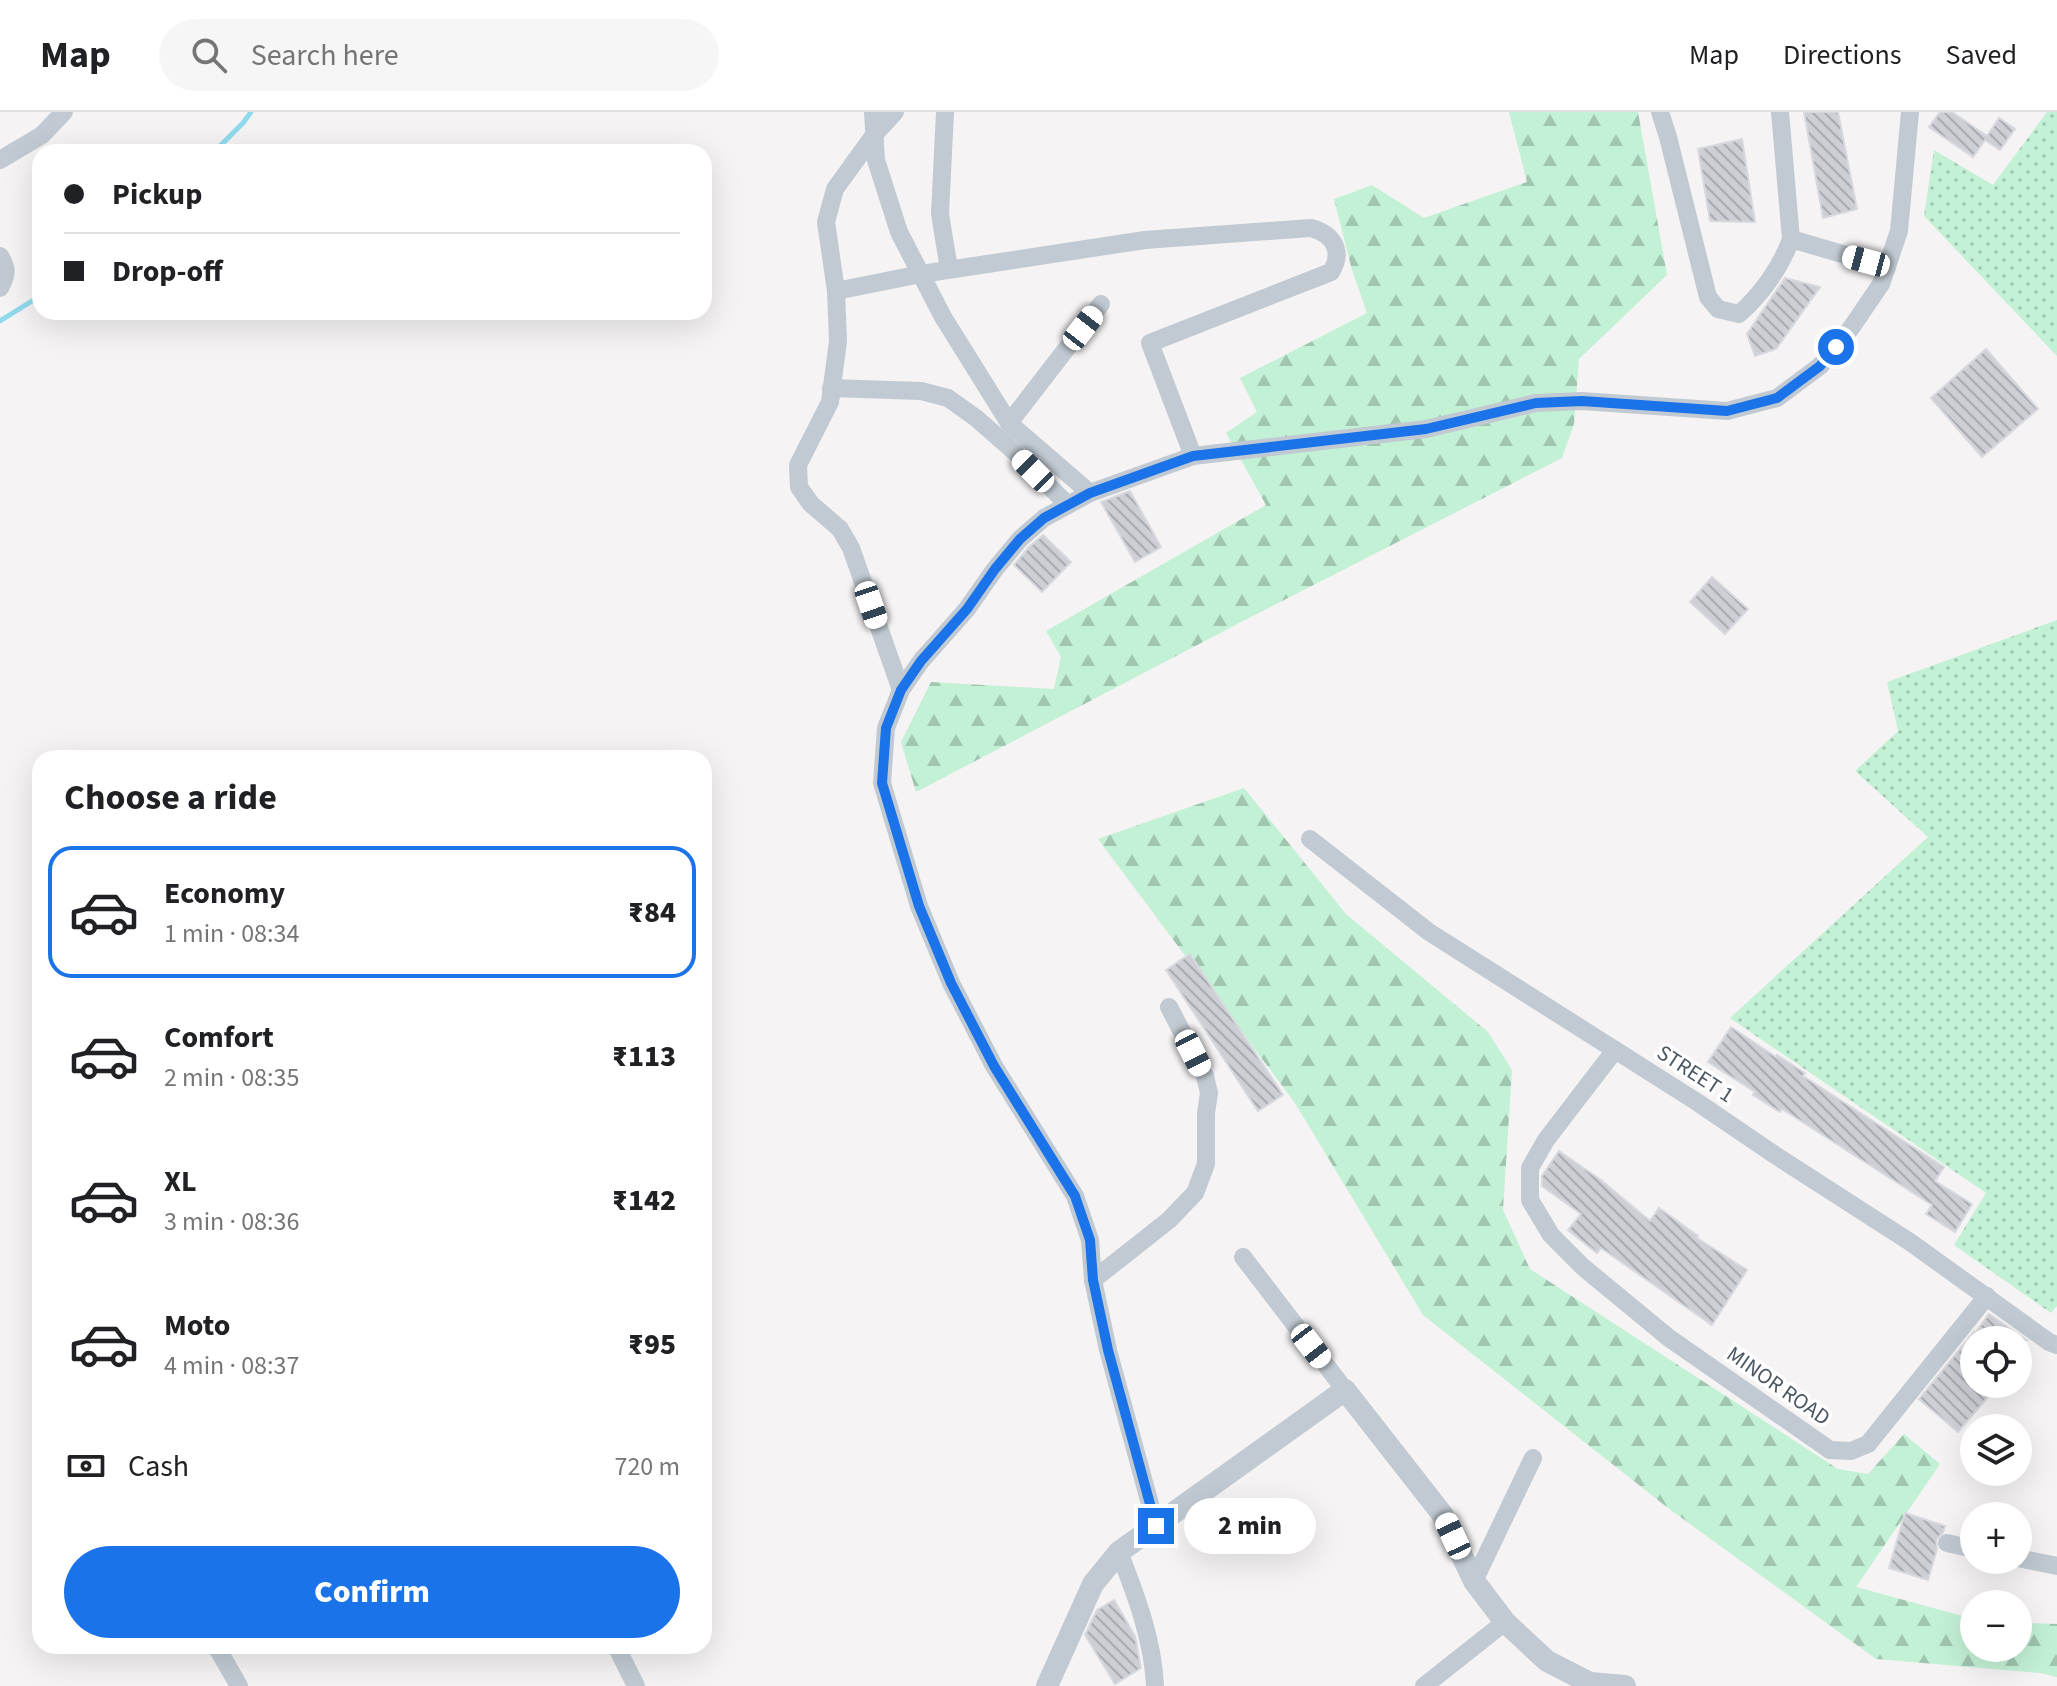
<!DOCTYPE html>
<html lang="en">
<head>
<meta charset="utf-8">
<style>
  body { margin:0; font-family:"Source Sans 3",sans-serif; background:#f6f6f6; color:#202124; height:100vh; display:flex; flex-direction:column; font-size:30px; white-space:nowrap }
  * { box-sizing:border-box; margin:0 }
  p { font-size:26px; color:#757577 }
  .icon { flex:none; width:44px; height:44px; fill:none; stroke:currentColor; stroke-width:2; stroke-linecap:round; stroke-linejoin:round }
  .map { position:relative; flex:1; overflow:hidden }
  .side { position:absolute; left:32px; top:638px; width:680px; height:904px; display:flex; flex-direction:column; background:#fff; border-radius:24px; box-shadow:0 8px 32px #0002 }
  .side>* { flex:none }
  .guide { position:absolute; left:32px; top:32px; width:680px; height:176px; border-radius:24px; box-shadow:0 8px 32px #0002; display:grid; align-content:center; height:176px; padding:0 32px; background:#fff }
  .controls { position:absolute; left:1960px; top:1214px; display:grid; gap:16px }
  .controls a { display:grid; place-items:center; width:72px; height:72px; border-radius:50%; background:#fff; box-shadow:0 8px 32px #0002; font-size:40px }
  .end { position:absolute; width:36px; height:36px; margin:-18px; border:10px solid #1a73e8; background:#fff; box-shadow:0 0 0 4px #fff }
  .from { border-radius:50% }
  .bubble { position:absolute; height:56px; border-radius:28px; background:#fff; box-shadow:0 8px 32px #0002; font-size:26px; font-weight:800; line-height:56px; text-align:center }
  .car { position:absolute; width:24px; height:48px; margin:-24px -12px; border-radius:10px; box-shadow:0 0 6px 2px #0007; background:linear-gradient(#fff 24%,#345 0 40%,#fff 0 76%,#345 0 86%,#fff 0) }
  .guide b { display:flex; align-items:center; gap:28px; height:76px; font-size:30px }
  .guide b+b { border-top:2px solid #e0e0e0 }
  .guide i { width:20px; height:20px; background:#202124 }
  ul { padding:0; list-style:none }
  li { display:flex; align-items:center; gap:24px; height:132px; margin:0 16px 12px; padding:0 16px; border:4px solid transparent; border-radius:24px }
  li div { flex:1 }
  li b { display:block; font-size:30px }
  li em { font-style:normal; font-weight:800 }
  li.selected { border-color:#1a73e8 }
  li>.icon { width:72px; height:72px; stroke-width:1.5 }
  h2 { padding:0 32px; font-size:36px; line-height:96px }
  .pay { display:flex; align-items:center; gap:20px; height:88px; padding:0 32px; font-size:30px }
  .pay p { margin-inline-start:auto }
  .button { display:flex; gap:16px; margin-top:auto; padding:16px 32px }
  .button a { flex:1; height:92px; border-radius:48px; background:#1a73e8; color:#fff; font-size:32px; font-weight:800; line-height:92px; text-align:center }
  header { display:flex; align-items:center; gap:48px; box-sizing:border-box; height:112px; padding:0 40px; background:#fff; border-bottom:2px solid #e0e0e0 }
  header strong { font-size:38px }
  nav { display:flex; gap:44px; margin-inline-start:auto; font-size:28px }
  .search { width:560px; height:72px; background:#f6f6f6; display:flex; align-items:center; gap:20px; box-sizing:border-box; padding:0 28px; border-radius:44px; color:#757577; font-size:30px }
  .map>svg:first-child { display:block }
  .grass { fill:url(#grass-dots) }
  .forest { fill:url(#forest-firs) }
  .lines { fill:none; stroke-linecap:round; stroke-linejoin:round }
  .stream { stroke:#90daee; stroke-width:5 }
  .building { fill:url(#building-back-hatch); stroke:#d7d9de; stroke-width:2 }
  .minor { stroke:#c1cad2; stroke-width:18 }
  .tertiary { stroke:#c1cad2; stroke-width:22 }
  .route { stroke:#1a73e8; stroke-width:10 }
  .labels { text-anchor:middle; stroke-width:7; stroke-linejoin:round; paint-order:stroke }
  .street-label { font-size:22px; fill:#4a5661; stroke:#fff }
</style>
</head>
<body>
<header>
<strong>Map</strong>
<div class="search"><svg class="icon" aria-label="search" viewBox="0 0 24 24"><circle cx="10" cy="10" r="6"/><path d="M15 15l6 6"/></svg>Search here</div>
<nav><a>Map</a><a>Directions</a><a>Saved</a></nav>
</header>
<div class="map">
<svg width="2057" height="1574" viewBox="0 0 2057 1574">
  <defs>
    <pattern id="grass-dots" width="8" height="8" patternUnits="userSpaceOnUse" patternTransform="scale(2)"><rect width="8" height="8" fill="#c3f1d5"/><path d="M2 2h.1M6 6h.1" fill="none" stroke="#a0c6b0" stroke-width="1.8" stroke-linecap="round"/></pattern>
    <pattern id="forest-firs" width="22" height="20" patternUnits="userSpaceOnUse" patternTransform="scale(2)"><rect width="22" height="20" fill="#c3f1d5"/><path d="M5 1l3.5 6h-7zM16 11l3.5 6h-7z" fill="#a0c6b0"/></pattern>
    <pattern id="building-back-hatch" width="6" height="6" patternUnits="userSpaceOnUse" patternTransform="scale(2)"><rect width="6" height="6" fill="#cdcfd5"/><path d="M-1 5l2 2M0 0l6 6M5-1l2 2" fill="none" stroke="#a8abb0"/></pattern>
  </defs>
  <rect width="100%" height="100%" fill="#f5f3f3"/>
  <!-- grass -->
  <g class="grass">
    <path d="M 2047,0 L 2057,0 L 2057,244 L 1924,104 L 1934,38 L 1993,73 Z"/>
    <path d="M 2057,508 L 2057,1194 L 2051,1201 L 1954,1133 L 1986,1081 L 1730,906 L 1928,725 L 1855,659 L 1898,619 L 1887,570 Z"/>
  </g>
  <!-- forest -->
  <g class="forest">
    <path d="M 1509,0 L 1638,0 L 1667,163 L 1579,247 L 1574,312 L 1562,346 L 1245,508 L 916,680 L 901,630 L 931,570 L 1054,577 L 1061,545 L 1046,519 L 1266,393 L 1226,321 L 1257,300 L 1240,266 L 1367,201 L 1352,158 L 1334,87 L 1372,73 L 1424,106 L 1527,70 Z"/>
    <path d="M 1244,676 L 1346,802 L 1488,920 L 1512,958 L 1503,1098 L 1530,1157 L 1838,1357 L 1868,1362 L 1904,1322 L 1940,1352 L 1856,1475 L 1974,1507 L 1974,1536 L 2018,1536 L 2018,1511 L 2057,1512 L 2057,1565 L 2040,1561 L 1876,1547 L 1668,1396 L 1423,1203 L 1295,991 L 1098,727 Z"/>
  </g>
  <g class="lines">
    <!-- stream -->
    <g class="stream">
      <path d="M 214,40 L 243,11 L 251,0"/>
      <path d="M 0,209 L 40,184"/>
    </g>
  </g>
  <!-- building -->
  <g class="building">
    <path d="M 1804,0 L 1838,0 L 1857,97 L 1823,106 Z"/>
    <path d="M 1940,0 L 1952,0 L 1987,24 L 1999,6 L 2015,17 L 2000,38 L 1985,28 L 1973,45 L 1929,15 Z"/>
    <path d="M 1742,27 L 1755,110 L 1710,109 L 1698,37 Z"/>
    <path d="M 1785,166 L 1820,175 L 1776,237 L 1755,244 L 1747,222 Z"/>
    <path d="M 1986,237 L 2038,297 L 1982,345 L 1931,286 Z"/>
    <path d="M 1130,379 L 1161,435 L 1135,450 L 1101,390 Z"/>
    <path d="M 1043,423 L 1071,450 L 1042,480 L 1014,453 L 1029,435 Z"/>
    <path d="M 1712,465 L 1748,497 L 1725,522 L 1690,490 Z"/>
    <path d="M 1190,842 L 1283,983 L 1258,999 L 1166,858 Z"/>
    <path d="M 1731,915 L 1776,945 L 1777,943 L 1805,961 L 1803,964 L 1944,1055 L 1935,1069 L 1972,1092 L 1955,1120 L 1926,1102 L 1932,1093 L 1782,997 L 1780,1000 L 1753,983 L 1755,980 L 1708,950 Z"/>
    <path d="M 1559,1039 L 1601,1068 L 1650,1109 L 1659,1096 L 1698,1124 L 1697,1126 L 1747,1158 L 1712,1213 L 1601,1136 L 1597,1141 L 1568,1118 L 1581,1102 L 1542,1074 L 1542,1064 Z"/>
    <path d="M 1989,1202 L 2026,1228 L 1974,1228 L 1974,1272 L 1999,1272 L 1958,1320 L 1919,1287 L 1974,1220 L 1974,1223 Z"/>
    <path d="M 1905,1401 L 1945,1414 L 1943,1420 L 1936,1428 L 1937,1437 L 1928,1468 L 1889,1456 Z"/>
    <path d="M 1114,1488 L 1135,1524 L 1141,1556 L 1115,1572 L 1085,1523 L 1097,1498 Z"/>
  </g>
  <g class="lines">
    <!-- minor -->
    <g class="minor">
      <path d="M 873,0 L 876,48 L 899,120 L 943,205 L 1009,311 L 1090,381"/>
      <path d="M 895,0 L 874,23 L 835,77 L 826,110 L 836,179 L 838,229 L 830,290 L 798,353 L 799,375 L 811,392 L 840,417 L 851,436 L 901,578"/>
      <path d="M 945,0 L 940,102 L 949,157"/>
      <path d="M 1660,0 L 1668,25 L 1708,185 L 1718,197 L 1739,202 C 1761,183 1781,155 1791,127 L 1780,0"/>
      <path d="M 0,48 L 42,23 L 64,0"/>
      <path d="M 1791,127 L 1887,155"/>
      <path d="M 0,144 C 8,157 7,163 0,176"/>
      <path d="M 836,179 L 921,162 L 1145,128 L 1311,116 C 1333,122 1344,139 1331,160 L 1150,231 L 1193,344"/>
      <path d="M 831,276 L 921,279 L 948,286 L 976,306 L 1016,341 L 1068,393"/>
      <path d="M 1009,311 L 1101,192"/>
      <path d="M 1310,727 L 1429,820 L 1697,990 L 1775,1043 L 1910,1130 L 2049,1230 L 2057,1233"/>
      <path d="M 1615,938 L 1546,1028 L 1530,1056 L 1530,1088 L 1551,1123 L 1583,1155 L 1669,1226 L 1830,1338 L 1851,1339 L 1868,1332 L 1987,1184"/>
      <path d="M 1243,1145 L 1345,1278"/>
      <path d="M 1093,1168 L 1169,1108 L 1195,1081 L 1206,1052 L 1206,1001 L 1209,981 L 1205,964 L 1169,895"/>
      <path d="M 1156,1414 L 1108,1238 L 1093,1168 L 1090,1128 L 1075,1084 L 994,954 L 951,871 L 919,794 L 882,671 L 886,616 L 901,578 L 921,549 L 967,497 L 995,457 L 1020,427 L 1044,406 L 1090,381 L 1193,344 L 1426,317 L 1536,291 L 1582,289 L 1727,299 L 1777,286 L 1820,254 L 1851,216 L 1881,172 L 1899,119 L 1910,0"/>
      <path d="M 1947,1431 L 1974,1437"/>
      <path d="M 1119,1440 C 1136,1483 1153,1528 1155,1574"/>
      <path d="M 2018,1446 L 2057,1454"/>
      <path d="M 1474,1469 L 1533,1346"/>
      <path d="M 216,1534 L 239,1574"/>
      <path d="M 616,1534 L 636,1574"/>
      <path d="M 1424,1574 L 1505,1510"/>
    </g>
    <!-- tertiary -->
    <path class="tertiary" d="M 1047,1574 L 1093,1472 L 1119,1440 L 1345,1278 L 1442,1402 L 1474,1469 L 1505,1510 L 1547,1549 L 1590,1571 L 1625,1574"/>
  </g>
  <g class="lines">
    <!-- route -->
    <path class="route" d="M 1156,1414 L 1108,1238 L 1093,1168 L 1090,1128 L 1075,1084 L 994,954 L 951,871 L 919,794 L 882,671 L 886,616 L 901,578 L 921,549 L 967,497 L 995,457 L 1020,427 L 1044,406 L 1090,381 L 1193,344 L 1426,317 L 1536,291 L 1582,289 L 1727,299 L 1777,286 L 1820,254 L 1836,235"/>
  </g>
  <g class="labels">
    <!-- street labels -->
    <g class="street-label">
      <text transform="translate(1696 961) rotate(33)" y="8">STREET 1</text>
      <text transform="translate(1779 1273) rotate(35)" y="8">MINOR ROAD</text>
    </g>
  </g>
</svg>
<div class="controls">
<a><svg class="icon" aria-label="locate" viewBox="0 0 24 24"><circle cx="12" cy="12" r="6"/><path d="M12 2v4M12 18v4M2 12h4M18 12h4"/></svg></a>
<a><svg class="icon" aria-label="layers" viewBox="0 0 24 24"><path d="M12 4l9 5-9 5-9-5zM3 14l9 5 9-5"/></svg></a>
<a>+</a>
<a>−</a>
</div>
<i class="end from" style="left:1836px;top:235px"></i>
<i class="end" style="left:1156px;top:1414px"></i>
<div class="bubble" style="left:1184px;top:1386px;width:132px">2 min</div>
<i class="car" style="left:1866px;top:149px;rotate:285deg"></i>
<i class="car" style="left:1083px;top:216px;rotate:38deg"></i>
<i class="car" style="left:1033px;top:359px;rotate:315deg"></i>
<i class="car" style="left:871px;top:493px;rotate:161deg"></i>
<i class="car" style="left:1193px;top:941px;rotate:153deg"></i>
<i class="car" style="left:1311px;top:1234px;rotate:142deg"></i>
<i class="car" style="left:1453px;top:1424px;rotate:335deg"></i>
<div class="guide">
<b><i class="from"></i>Pickup</b>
<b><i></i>Drop-off</b>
</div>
<section class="side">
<h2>Choose a ride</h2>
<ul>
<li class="selected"><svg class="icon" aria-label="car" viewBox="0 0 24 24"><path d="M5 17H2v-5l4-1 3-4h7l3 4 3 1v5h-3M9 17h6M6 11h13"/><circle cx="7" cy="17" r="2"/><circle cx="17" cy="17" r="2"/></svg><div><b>Economy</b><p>1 min · 08:34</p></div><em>₹84</em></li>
<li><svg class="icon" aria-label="car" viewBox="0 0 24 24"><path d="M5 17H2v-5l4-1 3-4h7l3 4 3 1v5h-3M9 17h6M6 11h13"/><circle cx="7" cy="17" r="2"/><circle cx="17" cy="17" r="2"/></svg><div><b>Comfort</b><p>2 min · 08:35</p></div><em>₹113</em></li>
<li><svg class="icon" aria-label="car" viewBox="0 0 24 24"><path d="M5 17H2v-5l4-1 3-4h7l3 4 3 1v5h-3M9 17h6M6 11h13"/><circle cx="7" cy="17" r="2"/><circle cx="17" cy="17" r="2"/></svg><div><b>XL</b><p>3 min · 08:36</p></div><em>₹142</em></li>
<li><svg class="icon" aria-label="car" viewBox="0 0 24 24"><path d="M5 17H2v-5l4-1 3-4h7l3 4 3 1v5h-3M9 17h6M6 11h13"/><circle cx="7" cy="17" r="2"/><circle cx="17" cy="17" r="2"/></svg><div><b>Moto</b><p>4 min · 08:37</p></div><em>₹95</em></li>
</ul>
<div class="pay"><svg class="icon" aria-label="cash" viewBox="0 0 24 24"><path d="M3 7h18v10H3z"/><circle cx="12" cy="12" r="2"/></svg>Cash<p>720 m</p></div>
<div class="button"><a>Confirm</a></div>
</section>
</div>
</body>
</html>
